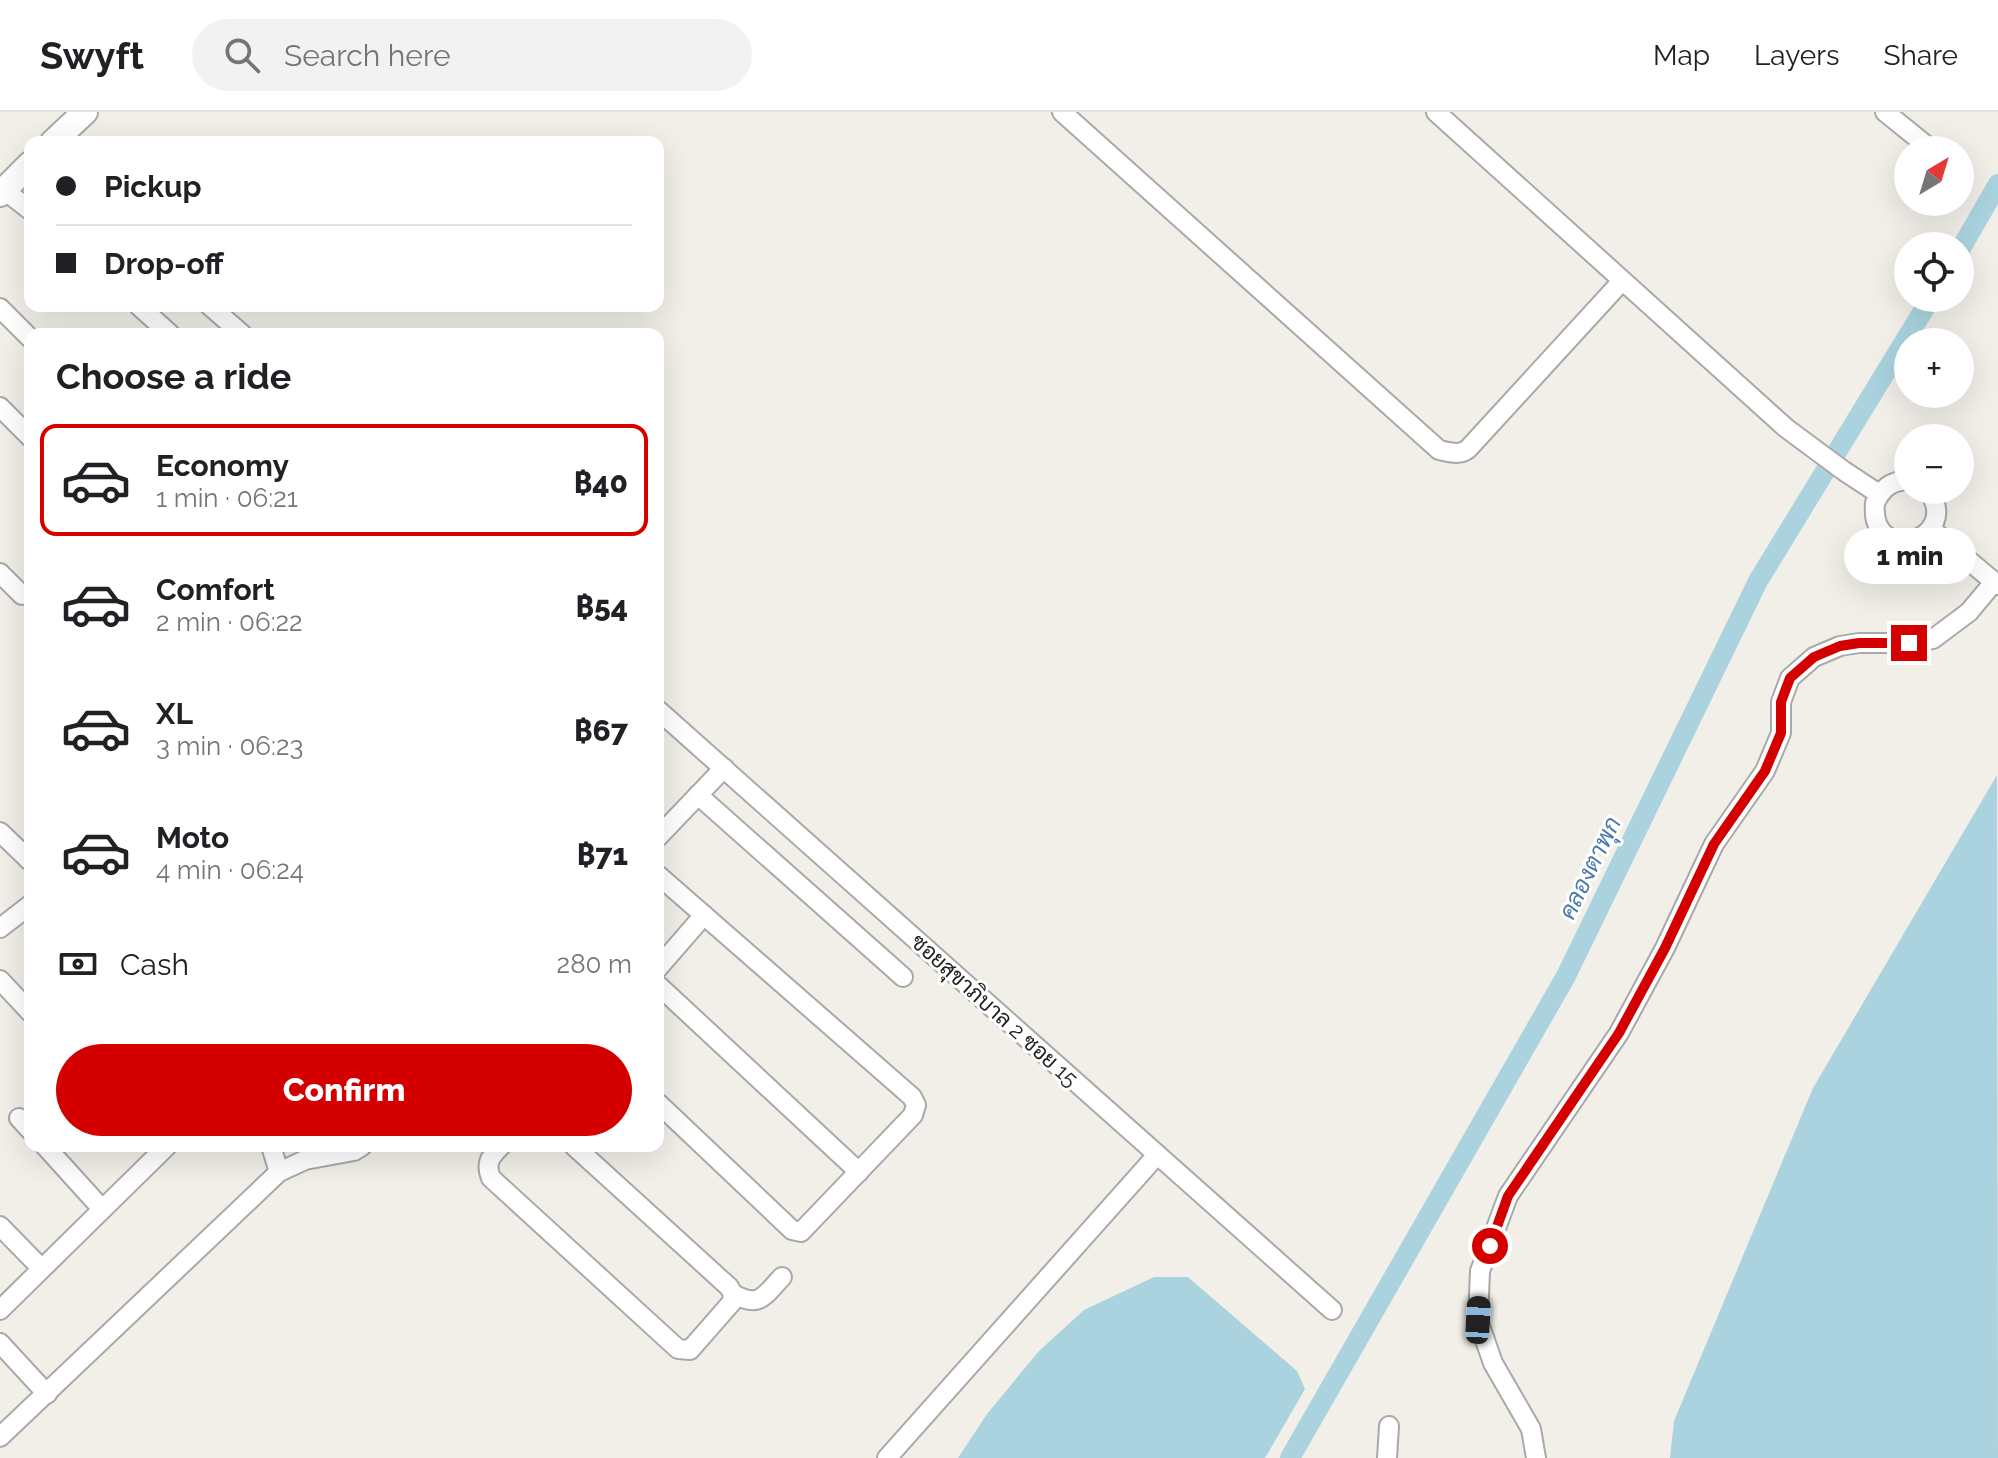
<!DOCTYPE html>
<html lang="en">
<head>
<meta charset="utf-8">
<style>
  body { margin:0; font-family:Raleway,Sarabun,sans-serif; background:#f2f2f2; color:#202124; height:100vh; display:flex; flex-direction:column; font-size:30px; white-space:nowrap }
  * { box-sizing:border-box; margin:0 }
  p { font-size:26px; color:#757577 }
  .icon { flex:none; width:44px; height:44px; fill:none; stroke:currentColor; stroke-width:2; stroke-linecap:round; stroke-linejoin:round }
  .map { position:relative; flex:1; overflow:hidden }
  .sheet { position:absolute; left:24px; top:216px; width:640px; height:824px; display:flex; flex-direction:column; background:#fff; border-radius:16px; box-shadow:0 8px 32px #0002 }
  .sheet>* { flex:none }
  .hud { position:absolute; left:24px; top:24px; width:640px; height:176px; border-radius:16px; box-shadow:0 8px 32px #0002; display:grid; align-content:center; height:176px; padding:0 32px; background:#fff }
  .needle { width:52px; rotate:38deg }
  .buttons { position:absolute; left:1894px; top:24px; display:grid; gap:16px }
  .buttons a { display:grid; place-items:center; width:80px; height:80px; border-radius:50%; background:#fff; box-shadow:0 8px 32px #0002; font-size:40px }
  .end { position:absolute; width:36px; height:36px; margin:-18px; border:10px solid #d40000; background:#fff; box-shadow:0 0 0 4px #fff }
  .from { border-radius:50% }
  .bubble { position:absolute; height:56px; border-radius:28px; background:#fff; box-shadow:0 8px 32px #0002; font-size:26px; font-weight:800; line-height:56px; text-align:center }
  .car { position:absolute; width:24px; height:48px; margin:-24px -12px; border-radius:10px; box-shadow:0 0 6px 2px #0007; background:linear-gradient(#222 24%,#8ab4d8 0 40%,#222 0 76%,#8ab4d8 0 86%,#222 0) }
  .hud b { display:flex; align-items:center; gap:28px; height:76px; font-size:30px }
  .hud b+b { border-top:2px solid #e0e0e0 }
  .hud i { width:20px; height:20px; background:#202124 }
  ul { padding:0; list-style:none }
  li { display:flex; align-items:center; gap:24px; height:112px; margin:0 16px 12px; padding:0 16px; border:4px solid transparent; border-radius:16px }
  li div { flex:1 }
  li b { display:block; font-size:30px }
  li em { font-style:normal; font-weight:800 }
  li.on { border-color:#d40000 }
  li>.icon { width:72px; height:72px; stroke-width:1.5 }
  h2 { padding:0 32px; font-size:36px; line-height:96px }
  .pay { display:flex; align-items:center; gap:20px; height:88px; padding:0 32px; font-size:30px }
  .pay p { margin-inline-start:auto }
  .action { display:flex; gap:16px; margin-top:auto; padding:16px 32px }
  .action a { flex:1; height:92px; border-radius:48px; background:#d40000; color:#fff; font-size:32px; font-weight:800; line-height:92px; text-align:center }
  header { display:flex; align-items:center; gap:48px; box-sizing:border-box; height:112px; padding:0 40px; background:#fff; border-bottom:2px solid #e0e0e0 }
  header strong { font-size:38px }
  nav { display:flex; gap:44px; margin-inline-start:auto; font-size:28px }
  .search { width:560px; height:72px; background:#f2f2f2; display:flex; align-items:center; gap:20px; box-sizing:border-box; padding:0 28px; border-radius:44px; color:#757577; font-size:30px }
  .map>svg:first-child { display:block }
  .water { fill:#aad3df }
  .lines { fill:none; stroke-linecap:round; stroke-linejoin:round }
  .canal { stroke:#aad3df; stroke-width:20 }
  .minor-casing { stroke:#a9a9a9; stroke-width:22 }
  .tertiary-casing { stroke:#a9a9a9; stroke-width:28 }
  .minor { stroke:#fff; stroke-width:18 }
  .tertiary { stroke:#fff; stroke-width:24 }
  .route { stroke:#d40000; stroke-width:10 }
  .labels { text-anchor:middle; stroke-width:6; stroke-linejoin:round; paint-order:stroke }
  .street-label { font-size:22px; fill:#222; stroke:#fff }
  .water-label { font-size:24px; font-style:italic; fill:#4a7aab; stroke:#fff }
</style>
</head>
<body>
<header>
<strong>Swyft</strong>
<div class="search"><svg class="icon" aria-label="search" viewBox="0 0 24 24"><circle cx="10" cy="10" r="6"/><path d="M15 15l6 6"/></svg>Search here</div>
<nav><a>Map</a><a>Layers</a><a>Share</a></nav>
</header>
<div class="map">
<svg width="1998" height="1346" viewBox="0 0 1998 1346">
  <rect width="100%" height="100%" fill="#f2efe9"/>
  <!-- water -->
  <g class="water">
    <path d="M 1997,663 L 1998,1346 L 1670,1346 L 1674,1309 L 1813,976 Z"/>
    <path d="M 1154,1165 L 1188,1165 L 1297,1259 L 1305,1277 L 1265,1346 L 958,1346 L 987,1302 L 1039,1239 L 1084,1198 Z"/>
  </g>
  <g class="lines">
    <!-- canal -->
    <g class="canal">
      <path d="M 1960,138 L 1998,72"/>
      <path d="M 1290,1346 L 1566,864 L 1758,469 L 1931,186"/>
    </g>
    <!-- minor casing -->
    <g class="minor-casing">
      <g id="minor">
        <path d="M 1062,0 L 1439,338 C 1449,340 1459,344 1468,337 L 1622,169"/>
        <path d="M 1436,0 L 1786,316 L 1844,359 L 1879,382"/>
        <path d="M 1885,0 L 1932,38"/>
        <path d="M 4,78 L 30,98"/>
        <path d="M 139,194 L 170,222"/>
        <path d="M 210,194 L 242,222"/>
        <path d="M 0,196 L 30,226"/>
        <path d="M 0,295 L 30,325"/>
        <path d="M 1908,368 C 1891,369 1882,376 1875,391 C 1869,456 1964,429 1928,378"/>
        <path d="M 1931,417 L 1998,473"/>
        <path d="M 0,461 L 22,483"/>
        <path d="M 658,598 L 1332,1198"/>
        <path d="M 698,683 L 903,865"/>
        <path d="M 0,720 L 30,749"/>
        <path d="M 658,725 L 724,656"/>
        <path d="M 658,763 L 912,985 L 916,993 L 913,1003 L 801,1120 L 792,1118 L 658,991"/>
        <path d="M 0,816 L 30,793"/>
        <path d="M 658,856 L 704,803"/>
        <path d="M 0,868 L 30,900"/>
        <path d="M 658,873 L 859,1060"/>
        <path d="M 19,1006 L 30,1018"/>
        <path d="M 45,1034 L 102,1097"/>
        <path d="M 271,1034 L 279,1060"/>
        <path d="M 501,1034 C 490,1045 485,1051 491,1066 L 678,1237 L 690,1238 L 732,1190 L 733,1182 L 729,1175 L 574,1034"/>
        <path d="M 0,1114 L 41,1156"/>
        <path d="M 733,1182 C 760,1196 763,1185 782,1165"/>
        <path d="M 0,1198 L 167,1034"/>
        <path d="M 0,1231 L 47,1282"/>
        <path d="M 0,1325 L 279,1060 L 305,1048 L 354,1039 L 362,1034"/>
        <path d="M 887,1346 L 1157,1043"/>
        <path d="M 1387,1346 L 1389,1314"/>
        <path d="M 1536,1346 L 1531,1317 L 1493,1251 L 1478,1208 L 1480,1159 L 1508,1084 L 1619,921 L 1665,836 L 1714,732 L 1765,659 L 1781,621 L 1781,590 L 1790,566 L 1814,545 L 1840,534 L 1859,531 L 1909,531 L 1933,527 L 1969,500 L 1994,470"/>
      </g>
    </g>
    <!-- tertiary casing -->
    <g class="tertiary-casing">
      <g id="tertiary">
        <path d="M 53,30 L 85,0"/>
        <path d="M 0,82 L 30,52"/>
      </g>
    </g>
    <!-- minor -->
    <use href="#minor" class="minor"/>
    <!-- tertiary -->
    <use href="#tertiary" class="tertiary"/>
  </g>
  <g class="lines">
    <!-- route -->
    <path class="route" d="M 1490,1134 L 1508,1084 L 1619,921 L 1665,836 L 1714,732 L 1765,659 L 1781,621 L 1781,590 L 1790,566 L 1814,545 L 1840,534 L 1859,531 L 1909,531"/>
  </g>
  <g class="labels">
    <!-- street labels -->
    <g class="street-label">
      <text transform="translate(995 898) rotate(42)" y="8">ซอยสุขาภิบาล 2 ซอย 15</text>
    </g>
    <!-- water labels -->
    <g class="water-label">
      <text transform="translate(1590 756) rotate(-64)" y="8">คลองตาพุก</text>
    </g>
  </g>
</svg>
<div class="buttons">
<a><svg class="needle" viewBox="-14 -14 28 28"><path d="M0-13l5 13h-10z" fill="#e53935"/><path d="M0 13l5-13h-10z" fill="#757577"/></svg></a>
<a><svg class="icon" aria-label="locate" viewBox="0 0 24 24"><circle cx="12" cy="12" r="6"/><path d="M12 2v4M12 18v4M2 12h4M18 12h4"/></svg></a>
<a>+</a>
<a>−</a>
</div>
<i class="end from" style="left:1490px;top:1134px"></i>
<i class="end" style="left:1909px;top:531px"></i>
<div class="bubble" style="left:1844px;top:416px;width:132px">1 min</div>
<i class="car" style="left:1478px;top:1208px;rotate:3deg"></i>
<div class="hud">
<b><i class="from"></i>Pickup</b>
<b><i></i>Drop-off</b>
</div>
<section class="sheet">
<h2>Choose a ride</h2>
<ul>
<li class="on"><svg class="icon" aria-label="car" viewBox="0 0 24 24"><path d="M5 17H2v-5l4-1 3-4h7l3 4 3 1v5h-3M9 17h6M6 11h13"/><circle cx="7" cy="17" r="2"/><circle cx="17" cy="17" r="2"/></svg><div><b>Economy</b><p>1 min · 06:21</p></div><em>฿40</em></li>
<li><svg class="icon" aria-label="car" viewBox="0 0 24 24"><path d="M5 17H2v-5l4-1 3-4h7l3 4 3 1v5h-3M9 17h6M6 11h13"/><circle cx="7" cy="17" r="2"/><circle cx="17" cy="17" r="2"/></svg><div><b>Comfort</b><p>2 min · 06:22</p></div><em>฿54</em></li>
<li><svg class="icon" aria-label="car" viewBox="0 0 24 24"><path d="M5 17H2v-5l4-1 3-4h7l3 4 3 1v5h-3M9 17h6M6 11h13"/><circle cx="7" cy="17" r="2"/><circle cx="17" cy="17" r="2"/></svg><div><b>XL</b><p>3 min · 06:23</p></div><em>฿67</em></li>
<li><svg class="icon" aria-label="car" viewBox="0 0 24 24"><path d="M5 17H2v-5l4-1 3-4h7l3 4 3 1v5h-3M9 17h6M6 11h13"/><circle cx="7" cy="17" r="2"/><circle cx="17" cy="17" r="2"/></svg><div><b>Moto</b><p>4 min · 06:24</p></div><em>฿71</em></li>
</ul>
<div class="pay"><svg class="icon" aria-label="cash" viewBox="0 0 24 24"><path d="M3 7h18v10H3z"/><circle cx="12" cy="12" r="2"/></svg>Cash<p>280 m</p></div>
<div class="action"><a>Confirm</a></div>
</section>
</div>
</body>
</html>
